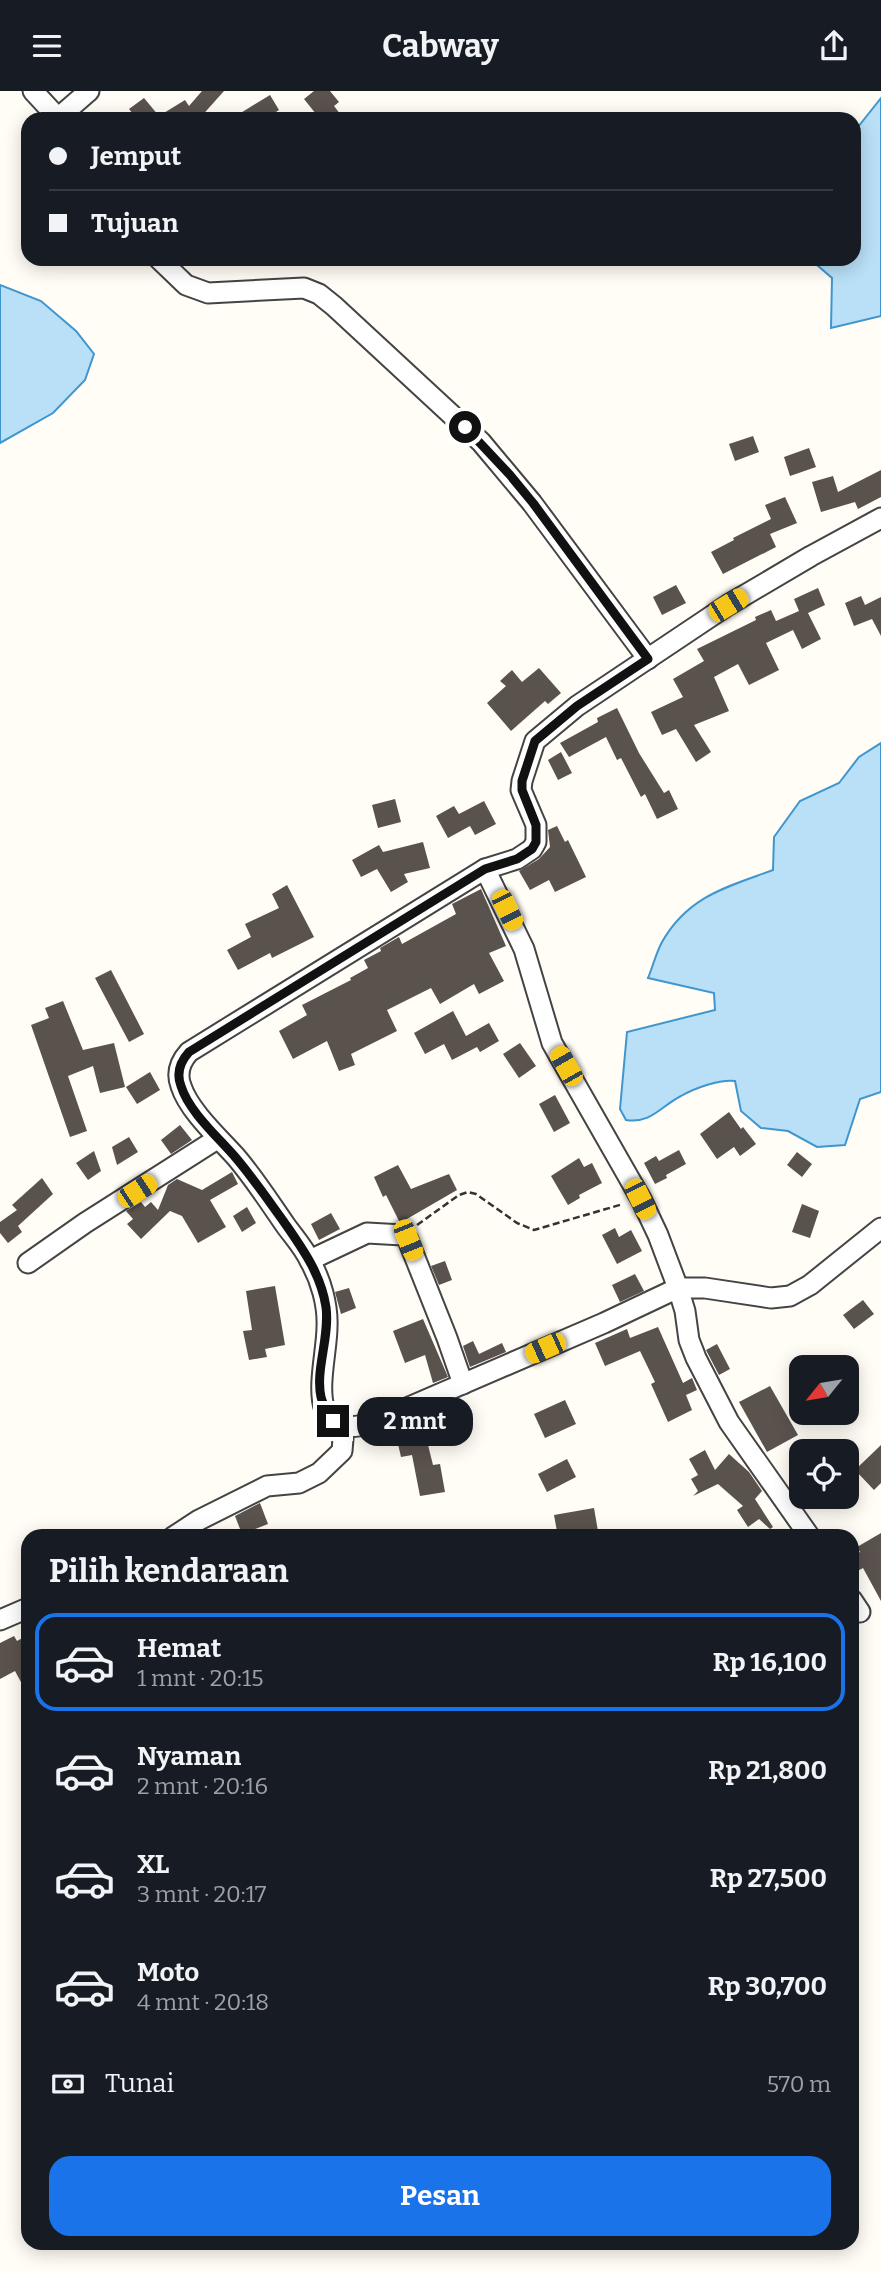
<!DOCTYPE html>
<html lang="id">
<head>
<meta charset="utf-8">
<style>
  body { margin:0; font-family:Bitter,serif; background:#242831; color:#f1f3f6; height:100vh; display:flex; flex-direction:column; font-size:26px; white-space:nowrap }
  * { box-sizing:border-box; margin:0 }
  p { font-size:23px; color:#9ea1a6 }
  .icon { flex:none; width:38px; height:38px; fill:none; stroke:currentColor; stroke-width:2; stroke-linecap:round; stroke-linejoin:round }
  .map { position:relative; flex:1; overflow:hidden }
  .panel { position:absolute; left:21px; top:1438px; width:838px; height:721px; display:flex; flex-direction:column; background:#171b24; border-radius:21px; box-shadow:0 4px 18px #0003 }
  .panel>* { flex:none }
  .top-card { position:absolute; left:21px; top:21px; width:840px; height:154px; border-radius:21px; box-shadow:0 4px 18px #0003; display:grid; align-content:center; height:154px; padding:0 28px; background:#171b24 }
  .needle { width:46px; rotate:240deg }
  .tools { position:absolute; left:789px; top:1264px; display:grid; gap:14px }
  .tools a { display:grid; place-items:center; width:70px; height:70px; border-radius:14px; background:#171b24; box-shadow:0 4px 18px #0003; font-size:35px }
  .end { position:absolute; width:32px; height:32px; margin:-16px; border:9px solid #111; background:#fff; box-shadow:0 0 0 4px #fff }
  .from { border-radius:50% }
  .bubble { position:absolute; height:49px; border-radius:21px; background:#171b24; box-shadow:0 4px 18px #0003; font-size:23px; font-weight:700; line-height:49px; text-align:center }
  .car { position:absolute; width:21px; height:42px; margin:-21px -10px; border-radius:9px; box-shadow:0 0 5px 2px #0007; background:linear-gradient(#f5c518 24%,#345 0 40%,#f5c518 0 76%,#345 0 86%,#f5c518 0) }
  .top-card b { display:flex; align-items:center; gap:24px; height:66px; font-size:26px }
  .top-card b+b { border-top:2px solid #363941 }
  .top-card i { width:18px; height:18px; background:#f1f3f6 }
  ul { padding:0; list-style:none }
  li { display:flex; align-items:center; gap:21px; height:98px; margin:0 14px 10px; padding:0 14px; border:4px solid transparent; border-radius:21px }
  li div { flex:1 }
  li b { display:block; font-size:26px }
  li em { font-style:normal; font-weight:700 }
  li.active { border-color:#1a73e8 }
  li>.icon { width:63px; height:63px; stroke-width:1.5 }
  h2 { padding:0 28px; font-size:32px; line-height:84px }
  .pay { display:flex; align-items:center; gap:18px; height:77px; padding:0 28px; font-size:26px }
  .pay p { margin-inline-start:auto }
  .button { display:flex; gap:14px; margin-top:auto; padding:14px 28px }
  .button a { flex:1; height:80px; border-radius:21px; background:#1a73e8; color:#fff; font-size:28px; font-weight:700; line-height:80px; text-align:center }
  header { display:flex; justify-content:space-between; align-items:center; height:91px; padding:0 28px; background:#171b24; font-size:32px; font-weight:700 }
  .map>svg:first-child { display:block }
  .water { fill:#b9e0f7; stroke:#3f96cf; stroke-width:2 }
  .building { fill:#5a524d }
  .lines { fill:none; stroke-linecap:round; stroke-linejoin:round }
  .street-casing { stroke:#444; stroke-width:23 }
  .path { stroke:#333; stroke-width:2.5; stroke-dasharray:7 3.5; stroke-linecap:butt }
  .street { stroke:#fff; stroke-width:19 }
  .route { stroke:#111; stroke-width:9 }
</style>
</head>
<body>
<header><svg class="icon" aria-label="menu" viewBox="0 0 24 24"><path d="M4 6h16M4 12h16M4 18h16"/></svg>Cabway<svg class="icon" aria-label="share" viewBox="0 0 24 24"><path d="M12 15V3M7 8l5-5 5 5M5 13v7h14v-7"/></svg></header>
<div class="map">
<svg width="881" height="2182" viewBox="0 0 881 2182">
  <rect width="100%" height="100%" fill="#fffdf5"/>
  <!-- water -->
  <g class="water">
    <path d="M 881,7 L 881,225 L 831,237 L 832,187 L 810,168 L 854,168 L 854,41 Z"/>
    <path d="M 0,194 L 41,210 L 76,240 L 94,263 L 85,289 L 53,322 L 0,352 Z"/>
    <path d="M 881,652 L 881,1001 L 860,1008 L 845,1054 L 817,1056 L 788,1040 L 761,1037 L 741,1020 L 735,990 C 720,988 695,997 681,1005 C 661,1015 651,1033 626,1029 L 620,1018 L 627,941 L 715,919 L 714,902 L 648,887 C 653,875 656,862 662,851 C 688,805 727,796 773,779 L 774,746 L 800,710 L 839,692 L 859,666 Z"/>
  </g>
  <!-- building -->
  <g class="building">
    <path d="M 202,0 L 224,0 L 199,28 L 137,28 L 129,18 L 144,7 L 159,25 L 185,9 L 189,15 Z"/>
    <path d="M 314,0 L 330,0 L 339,11 L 334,15 L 344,28 L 320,28 L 304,8 Z"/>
    <path d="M 270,4 L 279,19 L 265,28 L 231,28 Z"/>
    <path d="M 753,345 L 759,361 L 735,370 L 729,353 Z"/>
    <path d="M 809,357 L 816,376 L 790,385 L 784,366 Z"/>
    <path d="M 881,379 L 881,406 L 858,418 L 855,411 L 821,421 L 812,391 L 833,385 L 838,401 Z"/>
    <path d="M 785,406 L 797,432 L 770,443 L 776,456 L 723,483 L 711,461 L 734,449 L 733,447 L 771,428 L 765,414 Z"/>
    <path d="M 676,494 L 686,512 L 662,524 L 653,506 Z"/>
    <path d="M 818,497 L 825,514 L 808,522 L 821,548 L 802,558 L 793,539 L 766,552 L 779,579 L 749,594 L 738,573 L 714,586 L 729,620 L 694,634 L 711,661 L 696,671 L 676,638 L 662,644 L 651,621 L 683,606 L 673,588 L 704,570 L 697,558 L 756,529 L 755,526 L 771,519 L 776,530 L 799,520 L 794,508 Z"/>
    <path d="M 861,505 L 865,514 L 881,506 L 881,545 L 872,528 L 854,535 L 845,512 Z"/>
    <path d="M 539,577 L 561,602 L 548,613 L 545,610 L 511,640 L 487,612 L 506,595 L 500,590 L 512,579 L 522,591 Z"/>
    <path d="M 617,617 L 639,662 L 664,702 L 669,699 L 678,718 L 657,728 L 645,703 L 641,706 L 621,667 L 617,669 L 606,646 L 569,666 L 560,652 L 598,631 L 597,627 Z"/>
    <path d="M 561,661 L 572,682 L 558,689 L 548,669 Z"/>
    <path d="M 395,708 L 401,731 L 378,737 L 372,714 Z"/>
    <path d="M 484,710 L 496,733 L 475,744 L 470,735 L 448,747 L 436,725 L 454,715 L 459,723 Z"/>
    <path d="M 557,735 L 565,751 L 568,749 L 586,786 L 555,801 L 549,789 L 530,799 L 519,780 L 539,768 L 550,756 L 548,739 Z"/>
    <path d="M 423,751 L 430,777 L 404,783 L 408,791 L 391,801 L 377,778 L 361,786 L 352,769 L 379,754 L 383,761 Z"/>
    <path d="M 287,794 L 314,846 L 272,867 L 270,862 L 238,879 L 227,859 L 251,846 L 245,833 L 279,817 L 272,803 Z"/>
    <path d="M 481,798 L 506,855 L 489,862 L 504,890 L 479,903 L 474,893 L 440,913 L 431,897 L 387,919 L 397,940 L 351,963 L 355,974 L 339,980 L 327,950 L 293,968 L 279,940 L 307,924 L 302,914 L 351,889 L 350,887 L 368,877 L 364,869 L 381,860 L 380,857 L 399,846 L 402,853 L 456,823 L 452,813 Z"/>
    <path d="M 111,879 L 144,943 L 129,951 L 95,887 Z"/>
    <path d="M 63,910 L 83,959 L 114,952 L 125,996 L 100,1002 L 93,975 L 68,985 L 87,1040 L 70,1046 L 31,934 L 49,927 L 45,917 Z"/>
    <path d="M 453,920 L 466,945 L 489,932 L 499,950 L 480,961 L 477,956 L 452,969 L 444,953 L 425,963 L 414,942 Z"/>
    <path d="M 520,952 L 536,975 L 519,987 L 503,963 Z"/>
    <path d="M 150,981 L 160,999 L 137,1013 L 126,996 Z"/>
    <path d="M 555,1004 L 570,1032 L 554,1041 L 539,1013 Z"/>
    <path d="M 729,1021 L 741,1038 L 743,1036 L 756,1053 L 740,1065 L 734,1056 L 717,1068 L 700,1043 Z"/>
    <path d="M 180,1034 L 192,1049 L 171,1063 L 161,1049 Z"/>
    <path d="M 129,1046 L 138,1061 L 117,1074 L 112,1056 Z"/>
    <path d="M 679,1059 L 686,1073 L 666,1084 L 667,1087 L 655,1093 L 644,1072 L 656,1065 L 659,1070 Z"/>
    <path d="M 94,1060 L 101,1080 L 88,1089 L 76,1072 Z"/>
    <path d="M 797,1061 L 812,1073 L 802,1086 L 787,1074 Z"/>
    <path d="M 579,1067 L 584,1076 L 592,1072 L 602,1092 L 579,1104 L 580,1107 L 568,1114 L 551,1085 Z"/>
    <path d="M 398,1074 L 411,1098 L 449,1083 L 457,1099 L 400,1132 L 386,1104 L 383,1106 L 374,1086 Z"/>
    <path d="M 232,1081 L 238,1093 L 210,1109 L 226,1136 L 198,1152 L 182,1125 L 170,1120 L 141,1148 L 127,1133 L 133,1128 L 126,1120 L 141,1111 L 145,1116 L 151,1111 L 158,1119 L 168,1094 L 177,1088 L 202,1099 Z"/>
    <path d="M 42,1087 L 53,1103 L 18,1135 L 22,1141 L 8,1152 L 0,1142 L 0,1131 L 17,1119 L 12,1114 Z"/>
    <path d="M 802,1113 L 819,1120 L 810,1147 L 792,1141 Z"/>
    <path d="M 247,1116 L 256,1132 L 242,1141 L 233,1125 Z"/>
    <path d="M 331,1122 L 340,1138 L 319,1149 L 311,1133 Z"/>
    <path d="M 615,1137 L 619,1146 L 631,1139 L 642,1160 L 617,1173 L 602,1144 Z"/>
    <path d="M 445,1170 L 452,1189 L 439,1194 L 431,1175 Z"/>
    <path d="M 635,1183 L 644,1200 L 620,1211 L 612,1194 Z"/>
    <path d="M 275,1195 L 285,1254 L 265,1258 L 267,1266 L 249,1269 L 243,1240 L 252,1239 L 246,1200 Z"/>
    <path d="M 349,1197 L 356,1217 L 341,1223 L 335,1201 Z"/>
    <path d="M 863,1209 L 874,1223 L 854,1238 L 843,1224 Z"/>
    <path d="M 423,1228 L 448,1286 L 433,1292 L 425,1264 L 405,1272 L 393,1240 Z"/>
    <path d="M 658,1236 L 683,1292 L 692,1287 L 697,1299 L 686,1304 L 692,1319 L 668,1331 L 651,1293 L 655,1291 L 640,1260 L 605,1275 L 595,1252 L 627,1238 L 630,1247 Z"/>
    <path d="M 473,1250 L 479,1263 L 502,1252 L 506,1261 L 470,1276 L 463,1255 Z"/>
    <path d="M 717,1253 L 730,1278 L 719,1284 L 706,1259 Z"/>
    <path d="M 770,1295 L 798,1344 L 767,1361 L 739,1311 Z"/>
    <path d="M 565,1309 L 576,1333 L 545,1347 L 534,1323 Z"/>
    <path d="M 424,1338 L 433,1374 L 440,1373 L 445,1401 L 420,1405 L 412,1364 L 401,1366 L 396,1344 Z"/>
    <path d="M 881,1354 L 881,1392 L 874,1399 L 855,1379 Z"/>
    <path d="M 705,1359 L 715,1379 L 729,1363 L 749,1381 L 762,1400 L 755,1408 L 773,1436 L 770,1438 L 759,1428 L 748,1436 L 737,1419 L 743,1415 L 718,1393 L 693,1405 L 698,1400 L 691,1388 L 698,1384 L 689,1368 Z"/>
    <path d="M 567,1368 L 576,1386 L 547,1401 L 538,1383 Z"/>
    <path d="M 260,1412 L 268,1433 L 242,1443 L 235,1425 Z"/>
    <path d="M 594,1417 L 599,1446 L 558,1446 L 554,1424 Z"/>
    <path d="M 881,1442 L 881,1510 L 863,1477 L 852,1483 L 852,1465 L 860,1461 L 857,1456 Z"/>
    <path d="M 28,1544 L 28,1567 L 23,1569 L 28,1578 L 28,1604 L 15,1580 L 0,1588 L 0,1552 L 14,1545 L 17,1550 Z"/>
  </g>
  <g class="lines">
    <!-- street casing -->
    <g class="street-casing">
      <g id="street">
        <path d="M 33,0 L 58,27"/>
        <path d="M 59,28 L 58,27 L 89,0"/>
        <path d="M 159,168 L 186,194 L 208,202 L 304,197 L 319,203 L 334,215 L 481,351 L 532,412 L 648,568"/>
        <path d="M 881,427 L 811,465 L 728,514 L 577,615 L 535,650 L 522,690 L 521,699 L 536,734 L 536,751 L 532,758 L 517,768 L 485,778 L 189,961 C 180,971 176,982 181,995 C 189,1020 219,1047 236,1066 C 254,1087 270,1112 286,1135 C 294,1146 304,1157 310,1170 C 321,1189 328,1214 327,1236 C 327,1274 299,1353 372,1332 L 604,1232 L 678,1197 L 705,1197 L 771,1207 L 790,1205 L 810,1194 L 881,1137"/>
        <path d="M 485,778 L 524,858 L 552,952 L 641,1108 L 658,1144 L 678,1197 L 685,1220 L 689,1249 L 696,1267 L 729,1331 L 810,1446"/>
        <path d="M 310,1169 L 367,1142 L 403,1144 L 408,1149 L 447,1247 L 463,1293"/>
        <path d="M 28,1172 L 85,1132 L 217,1048"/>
        <path d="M 173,1446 L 199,1429 L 267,1395 L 299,1392 L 319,1382 L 342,1360 L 344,1335"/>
        <path d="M 852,1509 L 860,1521"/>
        <path d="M 0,1529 L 28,1517"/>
      </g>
    </g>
    <!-- path -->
    <path class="path" d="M 417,1134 L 459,1104 L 468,1101 L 476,1103 L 517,1132 L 534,1139 L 623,1113"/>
    <!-- street -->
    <use href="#street" class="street"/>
  </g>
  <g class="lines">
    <!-- route -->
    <path class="route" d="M 333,1330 C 329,1323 323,1315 321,1306 C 315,1279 330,1246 326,1216 C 321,1183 302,1157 284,1131 C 268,1109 253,1087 236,1067 C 219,1047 189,1021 181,995 C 176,982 180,971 189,961 L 485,778 L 517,768 L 532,758 L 536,751 L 536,734 L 522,699 L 522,690 L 535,650 L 577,615 L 648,568 L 533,412 L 510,384 L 465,336"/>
  </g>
</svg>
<div class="tools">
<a><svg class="needle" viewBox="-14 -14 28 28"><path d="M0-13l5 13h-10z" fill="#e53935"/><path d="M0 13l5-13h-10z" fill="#9ea1a6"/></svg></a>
<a><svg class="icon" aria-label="locate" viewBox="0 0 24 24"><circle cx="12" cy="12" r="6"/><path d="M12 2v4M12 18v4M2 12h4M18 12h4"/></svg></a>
</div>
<i class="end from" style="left:465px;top:336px"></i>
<i class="end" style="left:333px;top:1330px"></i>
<div class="bubble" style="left:357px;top:1306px;width:116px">2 mnt</div>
<i class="car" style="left:728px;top:514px;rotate:59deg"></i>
<i class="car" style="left:507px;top:819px;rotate:154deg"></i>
<i class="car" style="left:566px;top:975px;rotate:330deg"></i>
<i class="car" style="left:137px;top:1100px;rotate:57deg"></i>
<i class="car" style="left:640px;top:1108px;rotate:154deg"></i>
<i class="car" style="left:408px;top:1149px;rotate:158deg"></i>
<i class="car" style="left:545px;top:1257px;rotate:246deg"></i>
<div class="top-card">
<b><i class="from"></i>Jemput</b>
<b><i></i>Tujuan</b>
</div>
<section class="panel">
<h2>Pilih kendaraan</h2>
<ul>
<li class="active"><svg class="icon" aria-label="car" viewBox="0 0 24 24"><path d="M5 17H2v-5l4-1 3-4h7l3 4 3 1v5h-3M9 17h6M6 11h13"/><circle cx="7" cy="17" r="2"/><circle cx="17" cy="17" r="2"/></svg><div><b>Hemat</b><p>1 mnt · 20:15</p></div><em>Rp 16,100</em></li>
<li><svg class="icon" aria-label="car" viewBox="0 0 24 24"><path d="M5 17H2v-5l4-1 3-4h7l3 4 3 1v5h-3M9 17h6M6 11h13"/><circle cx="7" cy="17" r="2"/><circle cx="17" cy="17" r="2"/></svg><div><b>Nyaman</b><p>2 mnt · 20:16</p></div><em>Rp 21,800</em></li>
<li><svg class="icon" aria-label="car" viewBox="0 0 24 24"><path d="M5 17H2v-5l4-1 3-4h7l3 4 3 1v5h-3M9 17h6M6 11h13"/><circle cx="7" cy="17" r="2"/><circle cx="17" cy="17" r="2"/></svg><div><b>XL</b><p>3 mnt · 20:17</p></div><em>Rp 27,500</em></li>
<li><svg class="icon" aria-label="car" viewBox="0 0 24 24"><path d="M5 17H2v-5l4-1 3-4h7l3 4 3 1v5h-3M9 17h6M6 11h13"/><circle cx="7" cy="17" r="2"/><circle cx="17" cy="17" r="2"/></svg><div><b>Moto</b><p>4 mnt · 20:18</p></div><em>Rp 30,700</em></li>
</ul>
<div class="pay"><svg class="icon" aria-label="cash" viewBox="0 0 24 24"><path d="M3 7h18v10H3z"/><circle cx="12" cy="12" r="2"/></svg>Tunai<p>570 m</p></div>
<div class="button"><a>Pesan</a></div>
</section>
</div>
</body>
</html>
